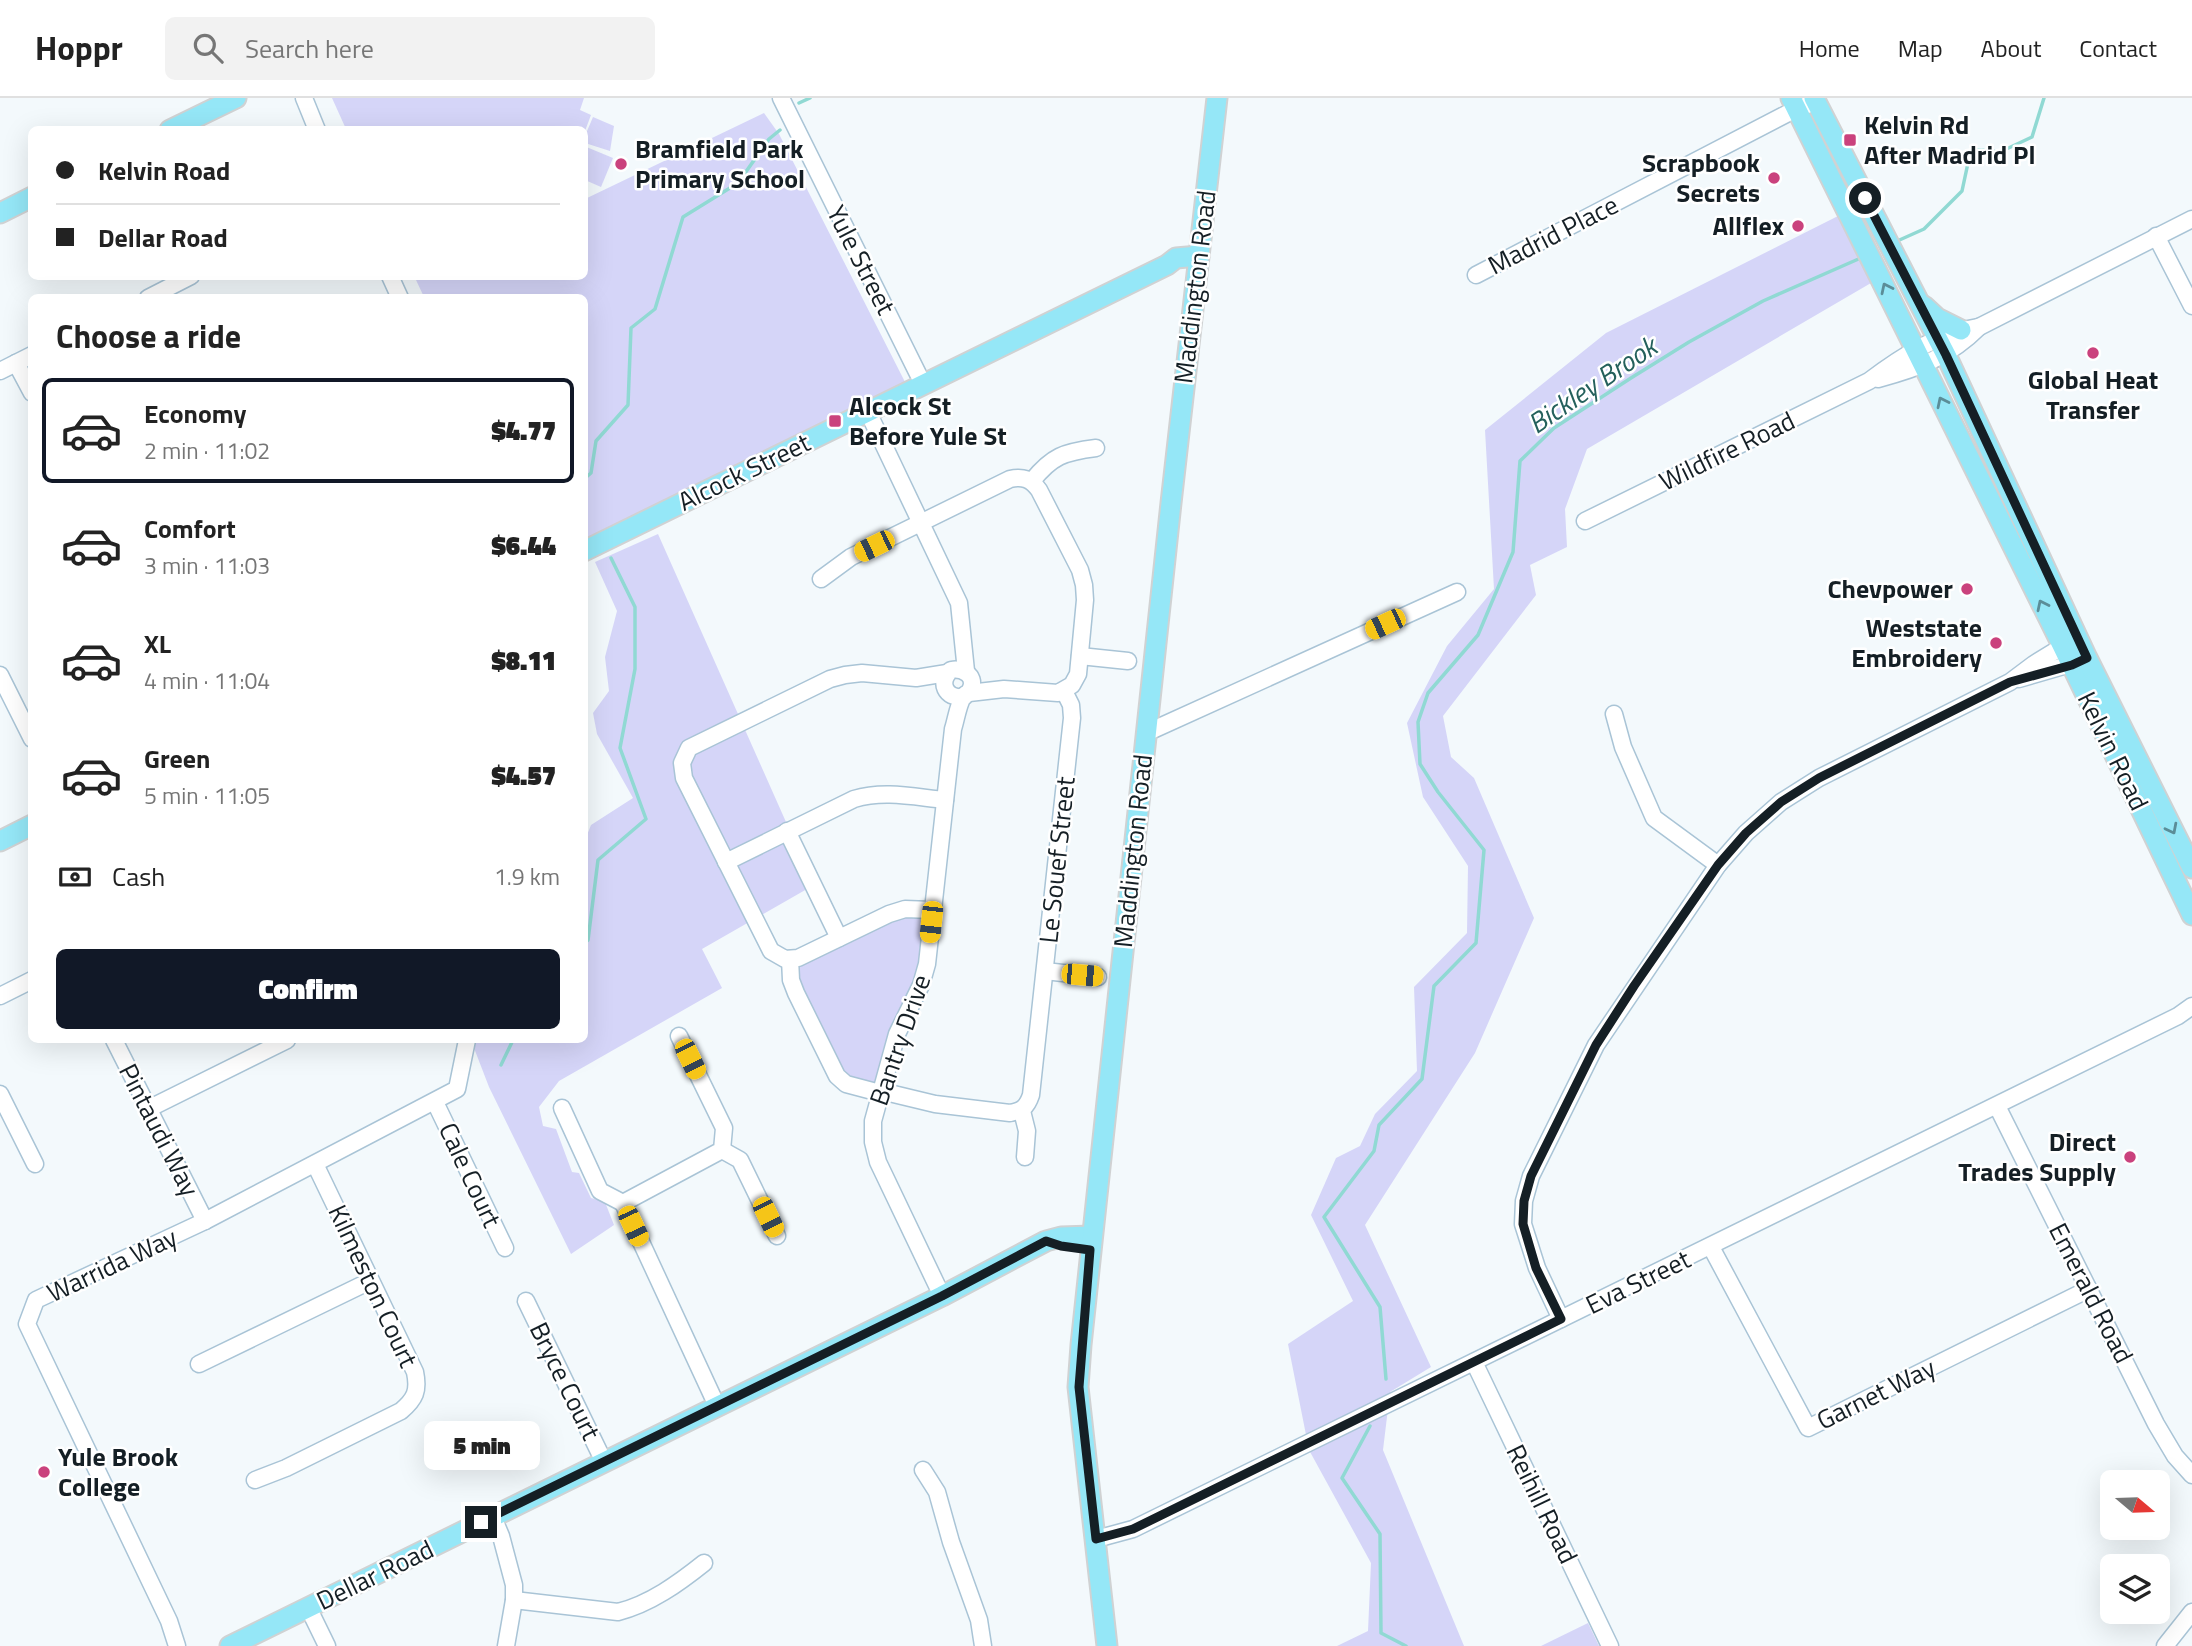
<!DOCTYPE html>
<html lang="en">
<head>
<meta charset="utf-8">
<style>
  body { margin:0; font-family:"Titillium Web",sans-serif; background:#f2f2f2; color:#222; height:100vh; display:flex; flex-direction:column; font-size:26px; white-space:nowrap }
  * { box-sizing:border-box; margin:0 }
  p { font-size:23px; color:#767676 }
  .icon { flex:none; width:38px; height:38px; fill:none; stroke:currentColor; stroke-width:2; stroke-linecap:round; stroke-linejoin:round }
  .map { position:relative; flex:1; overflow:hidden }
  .sheet { position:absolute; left:28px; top:196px; width:560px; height:749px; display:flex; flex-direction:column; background:#fff; border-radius:10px; box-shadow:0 7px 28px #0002 }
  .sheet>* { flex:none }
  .top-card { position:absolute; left:28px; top:28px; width:560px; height:154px; border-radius:10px; box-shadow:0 7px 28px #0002; display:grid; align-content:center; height:154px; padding:0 28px; background:#fff }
  .needle { width:46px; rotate:109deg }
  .buttons { position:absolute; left:2100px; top:1372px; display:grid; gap:14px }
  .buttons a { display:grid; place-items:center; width:70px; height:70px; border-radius:10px; background:#fff; box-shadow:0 7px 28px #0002; font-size:35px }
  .end { position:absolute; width:32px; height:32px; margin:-16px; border:9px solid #151f25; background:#fff; box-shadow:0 0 0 4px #fff }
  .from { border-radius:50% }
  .bubble { position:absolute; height:49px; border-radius:10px; background:#fff; box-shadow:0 7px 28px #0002; font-size:23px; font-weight:800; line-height:49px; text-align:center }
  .car { position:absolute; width:21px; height:42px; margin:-21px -10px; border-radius:9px; box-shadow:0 0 5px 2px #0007; background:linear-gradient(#f5c518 24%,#345 0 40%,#f5c518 0 76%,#345 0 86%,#f5c518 0) }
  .top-card b { display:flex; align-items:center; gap:24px; height:66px; font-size:26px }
  .top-card b+b { border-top:2px solid #e0e0e0 }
  .top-card i { width:18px; height:18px; background:#222 }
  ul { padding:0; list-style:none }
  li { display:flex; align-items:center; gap:21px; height:105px; margin:0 14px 10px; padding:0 14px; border:4px solid transparent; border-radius:10px }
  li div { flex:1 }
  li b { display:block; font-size:26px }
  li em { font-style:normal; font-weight:800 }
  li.current { border-color:#111827 }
  li>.icon { width:63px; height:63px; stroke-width:1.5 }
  h2 { padding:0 28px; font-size:32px; line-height:84px }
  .pay { display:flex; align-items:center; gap:18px; height:77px; padding:0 28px; font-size:26px }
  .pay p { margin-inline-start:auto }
  .action { display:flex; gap:14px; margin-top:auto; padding:14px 28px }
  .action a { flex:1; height:80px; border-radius:10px; background:#111827; color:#fff; font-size:28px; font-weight:800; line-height:80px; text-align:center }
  header { display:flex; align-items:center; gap:42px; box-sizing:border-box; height:98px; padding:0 35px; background:#fff; border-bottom:2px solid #e0e0e0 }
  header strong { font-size:33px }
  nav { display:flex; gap:38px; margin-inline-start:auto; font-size:24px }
  .search { width:490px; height:63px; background:#f2f2f2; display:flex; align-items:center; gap:18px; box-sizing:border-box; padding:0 24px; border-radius:10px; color:#767676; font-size:26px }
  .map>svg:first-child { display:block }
  .green { fill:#d5d5f8 }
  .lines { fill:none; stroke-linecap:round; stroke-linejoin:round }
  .stream { stroke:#90d9d3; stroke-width:3.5 }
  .minor-casing { stroke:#a9c4d6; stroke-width:19 }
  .major-casing { stroke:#d0d2d3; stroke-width:23 }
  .minor { stroke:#fff; stroke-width:16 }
  .major { stroke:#95e7f7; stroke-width:19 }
  .oneway { stroke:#5b8d98 }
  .route { stroke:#151f25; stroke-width:9 }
  .poi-dot { fill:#ca427d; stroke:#fff; stroke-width:2.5 }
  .labels { text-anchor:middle; stroke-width:5; stroke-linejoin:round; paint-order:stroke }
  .poi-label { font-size:26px; font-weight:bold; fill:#151f25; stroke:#fff; text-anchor:end }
  .street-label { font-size:26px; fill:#151f25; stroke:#fff }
  .water-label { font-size:28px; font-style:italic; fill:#24605c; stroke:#fff }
</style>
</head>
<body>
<header>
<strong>Hoppr</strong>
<div class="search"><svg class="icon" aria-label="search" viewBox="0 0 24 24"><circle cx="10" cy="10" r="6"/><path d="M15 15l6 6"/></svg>Search here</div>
<nav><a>Home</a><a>Map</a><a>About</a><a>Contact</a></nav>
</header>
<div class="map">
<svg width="2192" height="1548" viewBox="0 0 2192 1548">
  <rect width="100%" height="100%" fill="#f3f9fc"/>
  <!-- green -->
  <g class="green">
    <path d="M 332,0 L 584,0 L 580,12 L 591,17 L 585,33 L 584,32 L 561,31 L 346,31 Z"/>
    <path d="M 764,15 L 779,36 L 905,284 L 585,445 L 584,200 L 424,199 L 416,182 L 423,178 L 584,178 L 585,101 Z"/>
    <path d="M 593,19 L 614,28 L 610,53 L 585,45 L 587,39 L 585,38 Z"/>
    <path d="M 584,48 L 613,60 L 601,89 L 585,82 Z"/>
    <path d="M 1840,117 L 1871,185 L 1587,351 L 1565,411 L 1567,449 L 1530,467 L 1536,497 L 1443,618 L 1451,659 L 1474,680 L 1534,820 L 1475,955 L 1365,1127 L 1431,1269 L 1390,1294 L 1383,1352 L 1464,1548 L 1337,1548 L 1368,1533 L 1371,1465 L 1309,1352 L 1288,1246 L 1353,1203 L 1311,1117 L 1336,1060 L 1360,1048 L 1375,1016 L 1417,973 L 1414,889 L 1467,835 L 1468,768 L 1423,699 L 1407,625 L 1447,548 L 1494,491 L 1485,332 L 1606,235 Z"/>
    <path d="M 658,436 L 814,787 L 702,851 L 722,890 L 559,983 L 539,1009 L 543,1028 L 556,1031 L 572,1074 L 579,1075 L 591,1100 L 605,1104 L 614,1127 L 571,1156 L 489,989 L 474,950 L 476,942 L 584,942 L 585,742 L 591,727 L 633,700 L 597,636 L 593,615 L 609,593 L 605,559 L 617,513 L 595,464 Z"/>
    <path d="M 924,811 L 929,848 L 880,995 L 846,986 L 831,966 L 790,861 Z"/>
    <path d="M 1588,1525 L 1599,1548 L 1541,1548 Z"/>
  </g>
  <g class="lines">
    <!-- stream -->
    <g class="stream">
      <path d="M 799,5 L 810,0"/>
      <path d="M 1895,144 L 1924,131 L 1962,93 L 1971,51 L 2000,54 L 2032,39 L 2044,0"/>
      <path d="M 584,381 L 591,375 L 596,343 L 628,307 L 631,230 L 655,211 L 683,119 L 738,85 L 769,41 L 780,32"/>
      <path d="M 584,845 L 588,842 L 598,762 L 646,721 L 620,650 L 635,571 L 635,509 L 611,460"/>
      <path d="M 501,967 L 513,942"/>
      <path d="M 1386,1281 L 1380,1209 L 1324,1119 L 1374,1053 L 1379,1027 L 1422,981 L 1434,888 L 1476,845 L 1484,752 L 1438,694 L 1420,666 L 1418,624 L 1428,595 L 1478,537 L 1513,454 L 1520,363 L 1554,330 L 1631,280 L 1689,244 L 1763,203 L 1863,159"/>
      <path d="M 1370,1328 L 1342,1380 L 1380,1436 L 1381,1535 L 1406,1548"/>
    </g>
    <!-- minor casing -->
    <g class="minor-casing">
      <g id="minor">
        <path d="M 304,0 L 317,32"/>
        <path d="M 781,0 L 923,286"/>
        <path d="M 2156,138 L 2192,208"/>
        <path d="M 1476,177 L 1796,11 L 1816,4"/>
        <path d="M 390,178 L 400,200"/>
        <path d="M 148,200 L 191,178"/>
        <path d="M 16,265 L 32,295"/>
        <path d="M 0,273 L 32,257"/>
        <path d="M 1878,281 C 1919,270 1949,259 1979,229 L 2192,121"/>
        <path d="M 868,314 L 959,505 L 966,573"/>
        <path d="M 1032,383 C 1052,358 1064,354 1096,350"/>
        <path d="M 1585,423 L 1869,283 C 1902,258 1938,235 1979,229"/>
        <path d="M 821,481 L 851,459 L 1010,381 C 1023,378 1031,381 1039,392 L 1080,472 L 1084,487 L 1085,502 L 1078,576 L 1072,587 L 1058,595 L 1004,591 L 969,595"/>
        <path d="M 1080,558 L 1128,563"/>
        <path d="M 0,577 L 32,641"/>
        <path d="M 2019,581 L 2081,563"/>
        <path d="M 1614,616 L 1623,649 L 1654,720 L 1718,767"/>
        <path d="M 1146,635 L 1457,494"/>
        <path d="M 787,733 L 839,840"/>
        <path d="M 726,764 L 854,701 C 884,692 914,699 945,702"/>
        <path d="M 932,812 L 905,811 L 889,816 L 798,860 L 785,861 L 771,853 L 684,680 L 682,665 L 689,650 L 830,581 L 845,577 L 862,575 L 916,580 L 947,575"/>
        <path d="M 790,861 L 791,882 L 796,895 L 837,978 L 846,986 L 880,995"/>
        <path d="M 1045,873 L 1098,879"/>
        <path d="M 0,898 L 32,882"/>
        <path d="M 679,938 L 724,1030 L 722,1052 L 623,1105 L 717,1308"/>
        <path d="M 114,942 L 205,1123"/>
        <path d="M 881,993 L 935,1006 L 1010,1015 C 1022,1013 1027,1009 1031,997 L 1072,620 L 1071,607 L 1064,593"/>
        <path d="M 0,996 L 35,1066"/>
        <path d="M 435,1004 L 505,1150"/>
        <path d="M 1997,1008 L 2156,1326 L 2175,1358 L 2192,1377"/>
        <path d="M 562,1010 L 600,1093 L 623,1105"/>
        <path d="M 148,1011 L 287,942"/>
        <path d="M 1022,1013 L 1027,1033 L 1025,1059"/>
        <path d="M 722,1052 L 740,1062 L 777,1138"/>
        <path d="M 1711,1149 L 1808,1330 L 2089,1191"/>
        <path d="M 942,1198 L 878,1064 L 873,1044 L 873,1023 L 897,936 L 921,887 L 927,866 L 953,631 C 956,622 958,607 963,599 C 969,591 967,600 971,590 C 976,577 962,570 951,572 C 938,584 945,601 964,599"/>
        <path d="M 526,1203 L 604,1364"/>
        <path d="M 1561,1221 L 1537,1170 L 1523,1126 L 1524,1103 L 1531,1078 L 1596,947 L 1718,767 L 1746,735 L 1781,704 L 1819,680 L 2010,584 L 2034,566 L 2073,542"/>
        <path d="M 1474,1264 L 1610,1548"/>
        <path d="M 199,1266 L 370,1183"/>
        <path d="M 923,1372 L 937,1394 L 951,1444 L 979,1522 L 983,1548"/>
        <path d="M 255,1382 L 286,1370 L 401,1313 C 415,1301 419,1293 415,1274 L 315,1066"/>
        <path d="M 493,1419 L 501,1438 L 514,1487 L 514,1502 L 506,1548"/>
        <path d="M 1096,1441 L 1133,1431 L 2178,918 L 2192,908"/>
        <path d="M 514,1502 L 618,1514 C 650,1506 679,1485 704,1465"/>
        <path d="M 308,1509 L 327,1548"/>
        <path d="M 177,1548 L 169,1523 L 27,1226 L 36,1202 L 205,1123 L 457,991 L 467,942"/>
        <path d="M 2165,1548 L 2192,1514"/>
      </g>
    </g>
    <!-- major casing -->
    <g class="major-casing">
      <g id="major">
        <path d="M 1791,0 L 2062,547 L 2192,817"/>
        <path d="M 1814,0 L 1946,257 L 2087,560 L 2192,770"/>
        <path d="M 170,32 L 236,0"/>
        <path d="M 0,115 L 32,99"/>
        <path d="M 1924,208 L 1937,220 L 1961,232"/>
        <path d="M 584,453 L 1167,167 L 1176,160 L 1199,158"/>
        <path d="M 0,743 L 32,727"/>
        <path d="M 230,1548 L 942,1198 L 1046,1143 L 1061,1139 L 1092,1138"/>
        <path d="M 1107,1548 L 1078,1289 L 1081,1247 L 1171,405 L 1217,0"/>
      </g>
    </g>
    <!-- minor -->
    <use href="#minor" class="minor"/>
    <!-- major -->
    <use href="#major" class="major"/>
  </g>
  <!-- one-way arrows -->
  <defs><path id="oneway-chevron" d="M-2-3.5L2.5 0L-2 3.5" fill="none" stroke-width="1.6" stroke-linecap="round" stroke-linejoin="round" transform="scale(1.75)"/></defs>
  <g class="oneway">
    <use href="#oneway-chevron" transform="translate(1886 190) rotate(-116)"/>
    <use href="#oneway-chevron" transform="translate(1942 304) rotate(-116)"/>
    <use href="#oneway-chevron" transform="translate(2042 507) rotate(-116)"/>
    <use href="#oneway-chevron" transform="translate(2172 731) rotate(63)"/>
  </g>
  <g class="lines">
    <!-- route -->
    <path class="route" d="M 481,1424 L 942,1198 L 1046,1143 L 1061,1148 L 1090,1152 L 1079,1289 L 1096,1441 L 1133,1431 L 1561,1221 L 1536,1170 L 1523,1126 L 1524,1103 L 1531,1078 L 1596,947 L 1634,888 L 1718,767 L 1746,735 L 1781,704 L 1819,680 L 2010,584 L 2072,567 L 2087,560 L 1946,257 L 1865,100"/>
  </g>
  <!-- markers -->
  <g class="poi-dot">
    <rect x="1843" y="35" width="14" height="14" rx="3.5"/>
    <circle cx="621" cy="66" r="7"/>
    <circle cx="1774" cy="80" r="7"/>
    <circle cx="1798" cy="128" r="7"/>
    <circle cx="2093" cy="255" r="7"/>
    <rect x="828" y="316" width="14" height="14" rx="3.5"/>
    <circle cx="1967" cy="491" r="7"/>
    <circle cx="1996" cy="545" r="7"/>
    <circle cx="2130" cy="1059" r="7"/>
    <circle cx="44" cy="1374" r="7"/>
  </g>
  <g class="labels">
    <!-- poi labels -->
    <g class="poi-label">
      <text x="1864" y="36" text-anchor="start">Kelvin Rd<tspan x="1864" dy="30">After Madrid Pl</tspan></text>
      <text x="635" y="60" text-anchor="start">Bramfield Park<tspan x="635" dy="30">Primary School</tspan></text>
      <text x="1760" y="74">Scrapbook<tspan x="1760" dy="30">Secrets</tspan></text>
      <text x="1784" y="137">Allflex</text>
      <text x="2093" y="291" text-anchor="middle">Global Heat<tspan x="2093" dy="30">Transfer</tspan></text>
      <text x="849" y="317" text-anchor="start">Alcock St<tspan x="849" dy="30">Before Yule St</tspan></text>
      <text x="1953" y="500">Chevpower</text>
      <text x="1982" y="539">Weststate<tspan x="1982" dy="30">Embroidery</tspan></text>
      <text x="2116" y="1053">Direct<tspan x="2116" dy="30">Trades Supply</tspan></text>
      <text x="58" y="1368" text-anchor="start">Yule Brook<tspan x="58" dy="30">College</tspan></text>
    </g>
    <!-- street labels -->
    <g class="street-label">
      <text transform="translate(1553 137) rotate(-27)" y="9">Madrid Place</text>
      <text transform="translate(861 162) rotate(63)" y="9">Yule Street</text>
      <text transform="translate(1195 189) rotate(-83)" y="9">Maddington Road</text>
      <text transform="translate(1727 353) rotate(-26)" y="9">Wildfire Road</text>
      <text transform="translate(744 374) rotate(-26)" y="9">Alcock Street</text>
      <text transform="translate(2113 653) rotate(64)" y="9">Kelvin Road</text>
      <text transform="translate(1133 753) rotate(-84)" y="9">Maddington Road</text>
      <text transform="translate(1057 762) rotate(-84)" y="9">Le Souef Street</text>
      <text transform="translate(900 942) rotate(-71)" y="9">Bantry Drive</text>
      <text transform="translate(159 1032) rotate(63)" y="9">Pintaudi Way</text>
      <text transform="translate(470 1077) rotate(65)" y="9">Cale Court</text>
      <text transform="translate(112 1167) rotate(-25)" y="9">Warrida Way</text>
      <text transform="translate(1638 1184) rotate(-26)" y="9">Eva Street</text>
      <text transform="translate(373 1188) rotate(65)" y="9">Kilmeston Court</text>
      <text transform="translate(2091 1195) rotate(63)" y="9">Emerald Road</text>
      <text transform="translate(565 1283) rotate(64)" y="9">Bryce Court</text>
      <text transform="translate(1876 1296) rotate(-26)" y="9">Garnet Way</text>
      <text transform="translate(1542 1406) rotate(64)" y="9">Reihill Road</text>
      <text transform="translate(375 1477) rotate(-26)" y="9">Dellar Road</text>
    </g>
    <!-- water labels -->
    <g class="water-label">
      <text transform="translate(1592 287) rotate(-34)" y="10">Bickley Brook</text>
    </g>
  </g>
</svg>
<div class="buttons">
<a><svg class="needle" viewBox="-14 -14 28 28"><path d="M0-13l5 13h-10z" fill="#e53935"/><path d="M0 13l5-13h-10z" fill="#767676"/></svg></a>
<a><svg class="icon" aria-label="layers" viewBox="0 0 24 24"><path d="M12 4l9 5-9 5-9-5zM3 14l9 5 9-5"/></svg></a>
</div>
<i class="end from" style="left:1865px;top:100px"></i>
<i class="end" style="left:481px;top:1424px"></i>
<div class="bubble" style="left:424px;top:1323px;width:116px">5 min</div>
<i class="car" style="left:874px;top:448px;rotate:244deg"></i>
<i class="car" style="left:1385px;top:526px;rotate:245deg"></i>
<i class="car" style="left:931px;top:824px;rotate:186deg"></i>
<i class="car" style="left:1082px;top:877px;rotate:95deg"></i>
<i class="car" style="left:690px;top:961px;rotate:154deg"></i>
<i class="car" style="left:768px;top:1119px;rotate:154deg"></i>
<i class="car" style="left:633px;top:1128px;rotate:155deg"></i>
<div class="top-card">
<b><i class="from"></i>Kelvin Road</b>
<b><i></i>Dellar Road</b>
</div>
<section class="sheet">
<h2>Choose a ride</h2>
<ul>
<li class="current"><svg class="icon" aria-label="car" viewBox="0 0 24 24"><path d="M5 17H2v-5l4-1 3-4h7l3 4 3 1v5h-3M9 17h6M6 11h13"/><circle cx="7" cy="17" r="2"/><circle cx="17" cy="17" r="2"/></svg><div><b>Economy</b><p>2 min · 11:02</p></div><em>$4.77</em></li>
<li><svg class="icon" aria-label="car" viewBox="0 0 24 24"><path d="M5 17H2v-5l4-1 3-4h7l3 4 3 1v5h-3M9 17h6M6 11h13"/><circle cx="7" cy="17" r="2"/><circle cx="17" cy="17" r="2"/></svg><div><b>Comfort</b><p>3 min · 11:03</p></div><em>$6.44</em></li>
<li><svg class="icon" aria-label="car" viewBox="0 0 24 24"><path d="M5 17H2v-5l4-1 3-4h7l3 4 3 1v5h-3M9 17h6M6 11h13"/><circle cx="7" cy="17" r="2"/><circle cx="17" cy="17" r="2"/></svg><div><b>XL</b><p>4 min · 11:04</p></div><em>$8.11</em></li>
<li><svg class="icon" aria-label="car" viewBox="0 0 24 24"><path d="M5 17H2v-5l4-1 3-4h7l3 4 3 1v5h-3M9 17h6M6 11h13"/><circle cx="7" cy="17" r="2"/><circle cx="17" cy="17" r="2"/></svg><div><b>Green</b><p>5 min · 11:05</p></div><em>$4.57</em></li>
</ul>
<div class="pay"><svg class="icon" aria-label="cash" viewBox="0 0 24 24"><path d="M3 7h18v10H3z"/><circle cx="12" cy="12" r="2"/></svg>Cash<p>1.9 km</p></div>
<div class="action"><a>Confirm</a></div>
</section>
</div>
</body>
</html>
